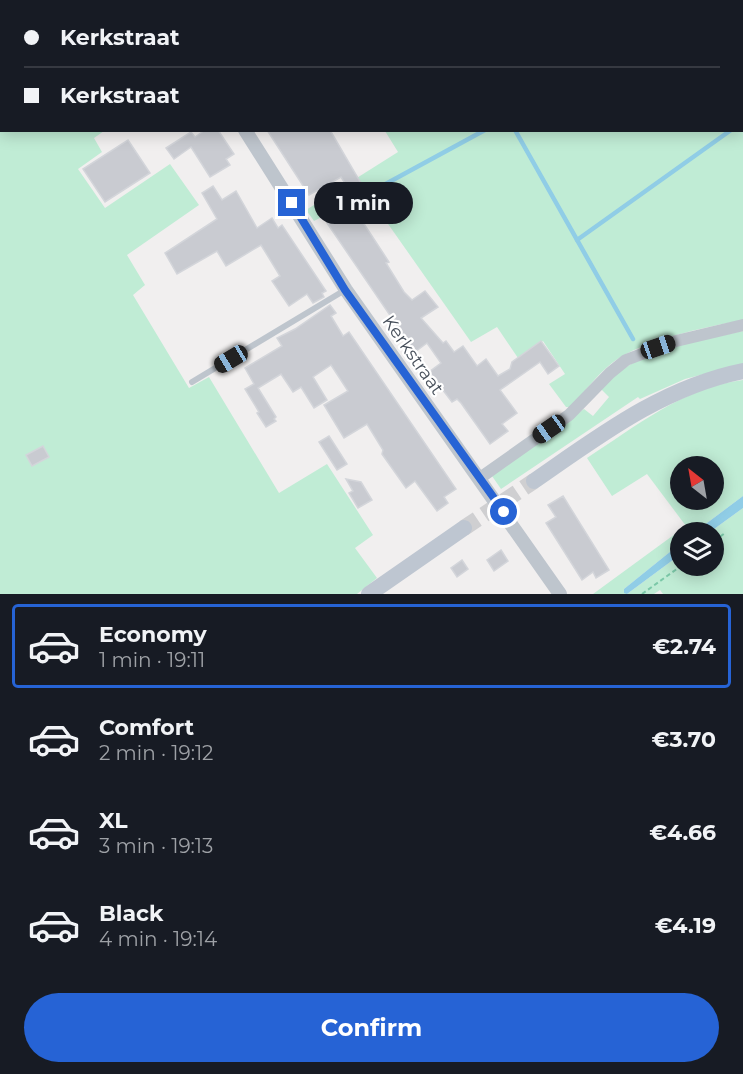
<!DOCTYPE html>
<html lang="en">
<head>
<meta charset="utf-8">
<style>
  body { margin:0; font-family:Montserrat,sans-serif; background:#20242c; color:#f1f3f6; height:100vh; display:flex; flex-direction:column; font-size:22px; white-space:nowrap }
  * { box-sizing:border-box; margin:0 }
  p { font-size:20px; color:#9ea1a6 }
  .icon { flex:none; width:33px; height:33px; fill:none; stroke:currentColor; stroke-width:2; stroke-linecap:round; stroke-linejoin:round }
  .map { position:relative; height:594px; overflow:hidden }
  .details { display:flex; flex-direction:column; background:#171b24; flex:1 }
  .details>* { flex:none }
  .banner { position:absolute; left:0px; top:0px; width:744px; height:132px; box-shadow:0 3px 15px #0003; display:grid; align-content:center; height:132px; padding:0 24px; background:#171b24 }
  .needle { width:39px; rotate:329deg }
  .buttons { position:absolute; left:670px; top:456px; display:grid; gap:12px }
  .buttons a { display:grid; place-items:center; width:54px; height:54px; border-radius:50%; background:#171b24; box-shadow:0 3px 15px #0003; font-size:30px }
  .end { position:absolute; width:27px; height:27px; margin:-14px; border:8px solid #2663d5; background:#fff; box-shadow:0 0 0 3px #fff }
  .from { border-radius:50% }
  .bubble { position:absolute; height:42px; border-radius:21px; background:#171b24; box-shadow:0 3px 15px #0003; font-size:20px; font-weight:700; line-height:42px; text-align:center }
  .car { position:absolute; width:18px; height:36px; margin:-18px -9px; border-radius:8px; box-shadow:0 0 4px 2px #0007; background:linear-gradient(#222 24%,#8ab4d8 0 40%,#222 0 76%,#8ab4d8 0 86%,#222 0) }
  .banner b { display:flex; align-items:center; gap:21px; height:57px; font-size:22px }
  .banner b+b { border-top:2px solid #363941 }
  .banner i { width:15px; height:15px; background:#f1f3f6 }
  ul { padding:10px 0 0; list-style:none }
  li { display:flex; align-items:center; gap:18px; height:84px; margin:0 12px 9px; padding:0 12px; border:3px solid transparent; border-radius:6px }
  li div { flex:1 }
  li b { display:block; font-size:22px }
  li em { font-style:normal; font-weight:700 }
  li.selected { border-color:#2663d5 }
  li>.icon { width:54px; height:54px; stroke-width:1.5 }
  .action { display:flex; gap:12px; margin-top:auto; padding:12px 24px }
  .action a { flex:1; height:69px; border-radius:36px; background:#2663d5; color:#fff; font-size:24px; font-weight:700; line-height:69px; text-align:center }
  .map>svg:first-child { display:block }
  .green { fill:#c0ecd5; fill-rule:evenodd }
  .water { fill:#90cde6 }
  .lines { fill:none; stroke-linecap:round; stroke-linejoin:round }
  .stream { stroke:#90cde6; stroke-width:4.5 }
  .building { fill:#c9cbd1; stroke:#d3d5da; stroke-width:1.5 }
  .secondary-tunnel { stroke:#cfcfd1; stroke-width:16; stroke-dasharray:16 8; stroke-linecap:butt }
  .path { stroke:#7bc8a8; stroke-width:2; stroke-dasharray:4.5 3; stroke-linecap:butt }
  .service { stroke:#bec5cd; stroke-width:6 }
  .minor { stroke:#bec5cd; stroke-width:12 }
  .tertiary { stroke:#bec5cd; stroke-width:14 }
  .secondary { stroke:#bec6d1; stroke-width:16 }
  .route { stroke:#2663d5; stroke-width:8 }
  .labels { text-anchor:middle; stroke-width:4.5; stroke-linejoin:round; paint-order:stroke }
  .street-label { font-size:18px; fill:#48505b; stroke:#fff }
</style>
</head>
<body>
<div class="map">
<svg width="743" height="594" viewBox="0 0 743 594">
  <rect width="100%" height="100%" fill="#f1efef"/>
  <!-- green -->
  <g class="green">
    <path d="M 0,0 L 51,1 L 2,2 L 2,130 L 104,131 L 94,138 L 102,152 L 78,169 L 105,208 L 170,164 L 199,205 L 127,255 L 145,285 L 133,295 L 189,388 L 209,377 L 279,493 L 327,464 L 373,535 L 355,548 L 377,578 L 357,594 L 0,594 Z"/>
    <path d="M 304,0 L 743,0 L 743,320 C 706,327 642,340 612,363 C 597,375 584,392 571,407 L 566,407 L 549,384 L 565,374 L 543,341 L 518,358 L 497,327 L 471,342 L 367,194 L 314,221 L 306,210 L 398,152 L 385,131 L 742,130 L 742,2 Z"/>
    <path d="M 743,331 L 743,364 L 685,379 L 640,399 L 638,397 L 501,489 L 492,476 L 584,409 L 593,416 L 609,397 L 601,389 C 634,349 695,342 743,331 Z"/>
    <path d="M 743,380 L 743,496 L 695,532 L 681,532 L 681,543 L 624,589 L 627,594 L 681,554 L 681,566 L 714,566 L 714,532 L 710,532 L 743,508 L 743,594 L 663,594 L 660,590 L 654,594 L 593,594 L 686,526 L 647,474 L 612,496 L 587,458 C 635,427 684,387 743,380 ZM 681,466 L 714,466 L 714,500 L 681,500 Z"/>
  </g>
  <!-- water -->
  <g class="water">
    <path d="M 743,496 L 743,508 L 710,532 L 695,532 Z"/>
    <path d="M 681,543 L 681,554 L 627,594 L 624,593 L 624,589 Z"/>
  </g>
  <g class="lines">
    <!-- stream -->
    <g class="stream">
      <path d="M 450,0 L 451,2"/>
      <path d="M 700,0 L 701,2"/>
      <path d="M 344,2 L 347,0"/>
      <path d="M 652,2 L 654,0"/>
      <path d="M 742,100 L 743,102"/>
      <path d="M 742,122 L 743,122"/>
      <path d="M 515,130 L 633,339"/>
      <path d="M 380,187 L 485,130"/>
      <path d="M 577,240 L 731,130"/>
    </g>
  </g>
  <!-- building -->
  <g class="building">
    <path d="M 205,130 L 218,130 L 234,154 L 226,159 L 230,165 L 210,177 L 191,147 L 174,159 L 166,148 L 191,132 L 195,137 Z"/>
    <path d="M 267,130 L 330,130 L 369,197 L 358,204 L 341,177 L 309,195 Z"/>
    <path d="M 128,140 L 150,173 L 105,202 L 83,169 Z"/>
    <path d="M 213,186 L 222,200 L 236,191 L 257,228 L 272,218 L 278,228 L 282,225 L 326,291 L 322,293 L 324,297 L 313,303 L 307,294 L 289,306 L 272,281 L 280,276 L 261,245 L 226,266 L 217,251 L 177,274 L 165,253 L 217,219 L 202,193 Z"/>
    <path d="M 353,207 L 389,262 L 386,263 L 404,292 L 412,300 L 425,291 L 438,307 L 421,318 L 443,343 L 446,341 L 454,352 L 463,346 L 477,366 L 486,359 L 498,376 L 510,369 L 512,362 L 541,341 L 559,366 L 548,374 L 540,362 L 500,390 L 517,413 L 502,424 L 508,431 L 490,444 L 461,403 L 457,399 L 452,402 L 429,372 L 441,363 L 427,343 L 415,352 L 327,223 Z"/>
    <path d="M 330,305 L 336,313 L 331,316 L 343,336 L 349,332 L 456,489 L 444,497 L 448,503 L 437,511 L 415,481 L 406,488 L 382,454 L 383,450 L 367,424 L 344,438 L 324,405 L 348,391 L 331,365 L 313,377 L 327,400 L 314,408 L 301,387 L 293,392 L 281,374 L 258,388 L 276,417 L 274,419 L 276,421 L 266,427 L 257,413 L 259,412 L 245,389 L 254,384 L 245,368 L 282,346 L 277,338 L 295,329 Z"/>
    <path d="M 329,436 L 347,464 L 337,470 L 319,442 Z"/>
    <path d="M 43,446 L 49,457 L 32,466 L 26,455 Z"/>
    <path d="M 346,479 L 361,482 L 372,500 L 358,508 L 349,493 L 353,491 Z"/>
    <path d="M 563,496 L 609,570 L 596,578 L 593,572 L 582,580 L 546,523 L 556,517 L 548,505 Z"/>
    <path d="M 501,550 L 508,561 L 494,571 L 487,560 Z"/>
    <path d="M 462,560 L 468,569 L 457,577 L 451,568 Z"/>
  </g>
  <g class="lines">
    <!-- secondary-tunnel -->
    <path class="secondary-tunnel" d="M 464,528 L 534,481"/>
    <!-- path -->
    <g class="path">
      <path d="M 714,541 L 725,533"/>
      <path d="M 642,594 L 681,566"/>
    </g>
    <!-- service -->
    <path class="service" d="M 192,382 L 345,290"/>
    <!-- minor -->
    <path class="minor" d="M 480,478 L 569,415 L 610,373 L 626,360 L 676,341 L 743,325"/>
    <!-- tertiary -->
    <g class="tertiary">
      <path d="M 160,0 L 161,2"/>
      <path d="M 245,130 L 346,290 L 560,594"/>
    </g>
    <!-- secondary -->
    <g class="secondary">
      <path d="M 534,481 C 599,436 663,387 743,371"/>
      <path d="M 369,594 L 464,528"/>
    </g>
  </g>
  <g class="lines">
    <!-- route -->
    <path class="route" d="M 292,203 L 345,290 L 504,512"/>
  </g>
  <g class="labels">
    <!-- street labels -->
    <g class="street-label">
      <text transform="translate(413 355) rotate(55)" y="6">Kerkstraat</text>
    </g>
  </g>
</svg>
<div class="buttons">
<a><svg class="needle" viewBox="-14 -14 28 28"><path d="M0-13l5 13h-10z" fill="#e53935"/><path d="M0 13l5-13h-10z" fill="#9ea1a6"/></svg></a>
<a><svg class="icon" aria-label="layers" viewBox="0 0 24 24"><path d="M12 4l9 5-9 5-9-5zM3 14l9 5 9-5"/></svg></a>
</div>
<i class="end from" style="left:504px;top:512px"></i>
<i class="end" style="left:292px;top:203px"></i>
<div class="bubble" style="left:314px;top:182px;width:99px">1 min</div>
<i class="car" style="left:658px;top:347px;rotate:71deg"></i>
<i class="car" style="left:231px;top:359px;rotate:239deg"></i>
<i class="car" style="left:549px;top:429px;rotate:235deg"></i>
<div class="banner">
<b><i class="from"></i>Kerkstraat</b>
<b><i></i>Kerkstraat</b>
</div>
</div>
<section class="details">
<ul>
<li class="selected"><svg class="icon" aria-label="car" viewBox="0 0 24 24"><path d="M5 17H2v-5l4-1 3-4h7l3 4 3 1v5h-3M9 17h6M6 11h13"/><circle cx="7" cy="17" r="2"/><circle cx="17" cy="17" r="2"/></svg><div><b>Economy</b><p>1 min · 19:11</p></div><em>€2.74</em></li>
<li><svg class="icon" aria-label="car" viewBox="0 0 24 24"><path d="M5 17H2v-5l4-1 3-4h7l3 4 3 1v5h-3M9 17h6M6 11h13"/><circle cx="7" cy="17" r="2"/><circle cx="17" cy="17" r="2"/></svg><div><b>Comfort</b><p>2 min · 19:12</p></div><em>€3.70</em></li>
<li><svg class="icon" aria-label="car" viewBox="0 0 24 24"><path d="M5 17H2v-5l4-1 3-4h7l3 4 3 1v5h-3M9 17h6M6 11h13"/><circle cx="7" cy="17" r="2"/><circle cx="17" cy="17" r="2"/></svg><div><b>XL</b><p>3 min · 19:13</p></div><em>€4.66</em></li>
<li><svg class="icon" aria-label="car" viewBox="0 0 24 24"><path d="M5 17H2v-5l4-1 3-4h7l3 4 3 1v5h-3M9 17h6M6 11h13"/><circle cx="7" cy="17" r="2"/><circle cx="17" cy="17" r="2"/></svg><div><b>Black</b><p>4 min · 19:14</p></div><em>€4.19</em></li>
</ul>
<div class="action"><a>Confirm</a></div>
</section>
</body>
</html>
